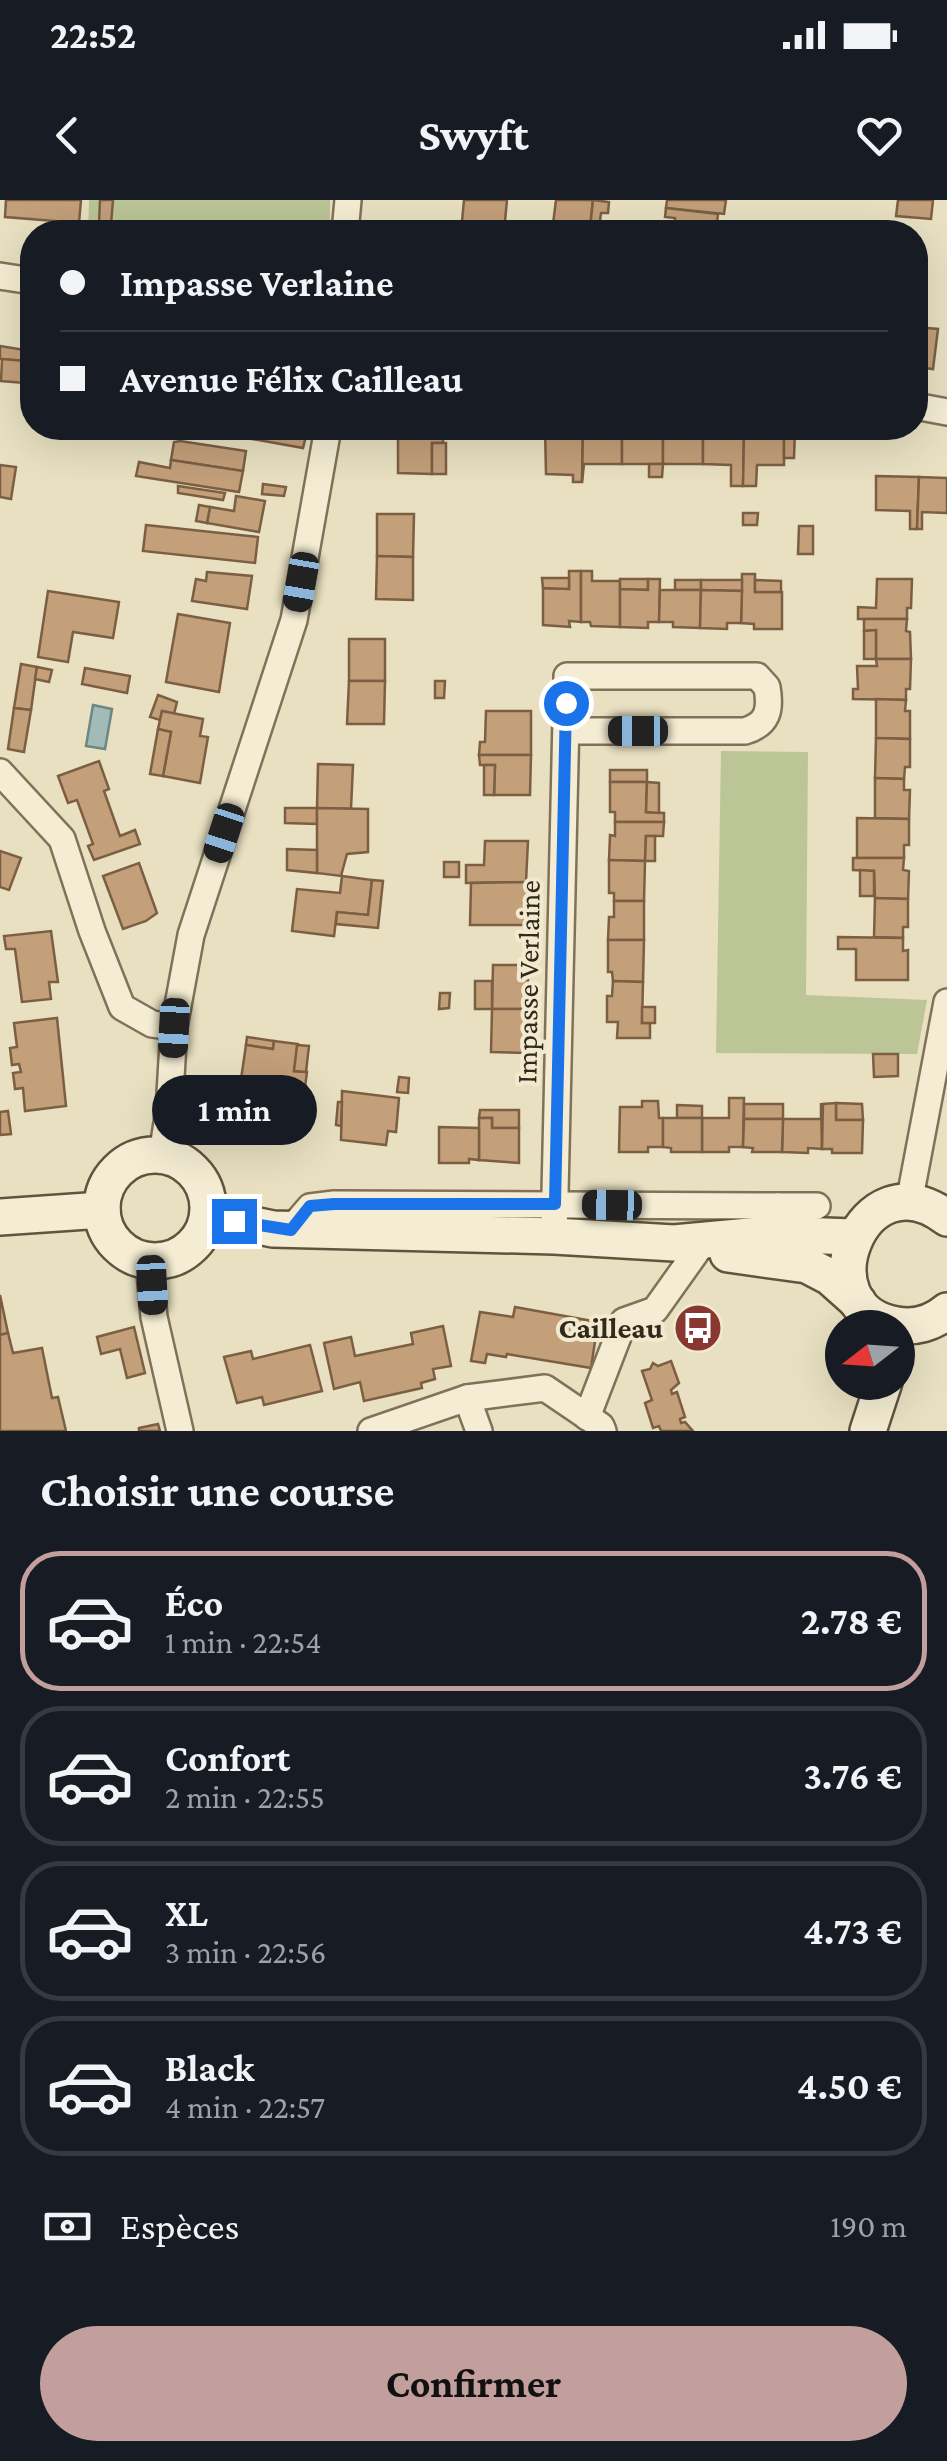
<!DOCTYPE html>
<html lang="fr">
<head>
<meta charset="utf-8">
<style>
  body { margin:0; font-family:"Crimson Pro",serif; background:#242831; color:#f1f3f6; height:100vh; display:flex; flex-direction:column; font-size:38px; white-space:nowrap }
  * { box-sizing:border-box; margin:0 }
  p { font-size:32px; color:#9ea1a6 }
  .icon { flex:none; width:55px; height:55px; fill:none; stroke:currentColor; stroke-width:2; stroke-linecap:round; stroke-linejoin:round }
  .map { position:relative; height:1231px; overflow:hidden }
  .details { display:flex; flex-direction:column; background:#171b24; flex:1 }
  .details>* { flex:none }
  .banner { position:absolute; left:20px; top:20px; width:908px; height:220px; border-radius:40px; box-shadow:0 10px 40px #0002; display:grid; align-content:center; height:220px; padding:0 40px; background:#171b24 }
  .needle { width:65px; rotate:253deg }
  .tools { position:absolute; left:825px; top:1110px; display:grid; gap:20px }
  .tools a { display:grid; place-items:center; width:90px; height:90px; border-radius:50%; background:#171b24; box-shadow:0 10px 40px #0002; font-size:50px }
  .end { position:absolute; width:45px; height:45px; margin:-22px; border:12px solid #1a73e8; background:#fff; box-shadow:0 0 0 5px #fff }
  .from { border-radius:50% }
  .bubble { position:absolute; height:70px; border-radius:35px; background:#171b24; box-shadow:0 10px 40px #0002; font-size:32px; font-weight:700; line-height:70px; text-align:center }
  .car { position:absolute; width:30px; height:60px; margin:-30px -15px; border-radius:12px; box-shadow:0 0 8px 2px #0007; background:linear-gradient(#222 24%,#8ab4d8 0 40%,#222 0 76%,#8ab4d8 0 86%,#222 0) }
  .banner b { display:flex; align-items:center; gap:35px; height:95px; font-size:38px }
  .banner b+b { border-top:2px solid #363941 }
  .banner i { width:25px; height:25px; background:#f1f3f6 }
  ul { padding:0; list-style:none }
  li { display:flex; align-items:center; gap:30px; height:140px; margin:0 20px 15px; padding:0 20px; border:5px solid #363941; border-radius:40px }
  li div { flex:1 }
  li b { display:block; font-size:38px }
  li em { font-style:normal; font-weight:700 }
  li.current { border-color:#c29f9d }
  li>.icon { width:90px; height:90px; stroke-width:1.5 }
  h2 { padding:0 40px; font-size:45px; line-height:120px }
  .pay { display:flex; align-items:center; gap:25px; height:110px; padding:0 40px; font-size:38px }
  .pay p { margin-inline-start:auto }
  .primary-button { display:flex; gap:20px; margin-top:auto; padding:20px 40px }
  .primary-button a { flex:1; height:115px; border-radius:60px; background:#c29f9d; color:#111; font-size:40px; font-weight:700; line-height:115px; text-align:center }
  .status { display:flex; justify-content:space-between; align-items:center; height:70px; padding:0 50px; background:#171b24; direction:ltr }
  .status svg { height:28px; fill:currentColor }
  header { display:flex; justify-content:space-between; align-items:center; height:130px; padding:0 40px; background:#171b24; font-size:45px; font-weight:700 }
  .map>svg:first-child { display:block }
  .green { fill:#bbc596 }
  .water { fill:#a3bbb6; stroke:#6b8883; stroke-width:2.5 }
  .building { fill:#c39f7a; stroke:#7c5f43; stroke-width:2.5 }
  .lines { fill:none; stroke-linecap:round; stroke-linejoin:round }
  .street-casing { stroke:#80725a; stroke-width:30 }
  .secondary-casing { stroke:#61533e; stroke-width:40 }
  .street { stroke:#f4edd3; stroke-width:25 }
  .secondary { stroke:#f4edd3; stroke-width:35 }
  .route { stroke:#1a73e8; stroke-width:12 }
  .labels { text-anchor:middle; stroke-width:8; stroke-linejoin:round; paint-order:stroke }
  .street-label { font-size:30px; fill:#31291d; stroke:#f1eacf }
  .poi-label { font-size:30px; font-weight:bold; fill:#31291d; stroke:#f1eacf; text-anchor:end }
</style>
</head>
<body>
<div class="status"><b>22:52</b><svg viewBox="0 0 49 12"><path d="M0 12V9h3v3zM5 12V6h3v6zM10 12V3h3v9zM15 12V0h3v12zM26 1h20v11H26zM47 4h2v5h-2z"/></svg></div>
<header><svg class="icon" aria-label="back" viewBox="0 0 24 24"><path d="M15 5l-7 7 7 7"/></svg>Swyft<svg class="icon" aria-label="heart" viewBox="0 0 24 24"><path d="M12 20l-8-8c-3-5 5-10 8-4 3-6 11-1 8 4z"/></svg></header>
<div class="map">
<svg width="947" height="1231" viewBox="0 0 947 1231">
  <rect width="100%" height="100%" fill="#e8e0c1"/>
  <!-- green -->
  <g class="green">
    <path d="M 89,0 L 330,0 L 330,32 L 88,32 Z"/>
    <path d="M 721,551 L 808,552 L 806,795 L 927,800 L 917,854 L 716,853 Z"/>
  </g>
  <!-- water -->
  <path class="water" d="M 93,505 L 112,509 L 105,549 L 86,546 Z"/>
  <!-- building -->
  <g class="building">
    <path d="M 6,0 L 81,0 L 79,23 L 5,17 Z"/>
    <path d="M 100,0 L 113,0 L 111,24 L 99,23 Z"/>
    <path d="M 464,0 L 507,0 L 504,32 L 461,32 Z"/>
    <path d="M 556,0 L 593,0 L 590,28 L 553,24 Z"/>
    <path d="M 593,0 L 609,2 L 608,13 L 601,13 L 599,29 L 590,28 Z"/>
    <path d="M 667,0 L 726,0 L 724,14 L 666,8 Z"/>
    <path d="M 898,0 L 933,0 L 931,19 L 896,16 Z"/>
    <path d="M 666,8 L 718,14 L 716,32 L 673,32 L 675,18 L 665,17 Z"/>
    <path d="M 915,127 L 938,129 L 933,169 L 915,167 Z"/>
    <path d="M 0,146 L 25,150 L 25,161 L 0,159 Z"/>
    <path d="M 2,159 L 25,161 L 24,183 L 1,181 Z"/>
    <path d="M 236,228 L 308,228 L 303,248 L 235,236 Z"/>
    <rect x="398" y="228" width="35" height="4"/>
    <path d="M 545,228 L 573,228 L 574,231 L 583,231 L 582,282 L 573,282 L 573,275 L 546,274 Z"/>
    <path d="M 594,228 L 622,228 L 622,264 L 584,264 L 582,282 L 583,231 L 594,232 Z"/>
    <path d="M 622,228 L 652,228 L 651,232 L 663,232 L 663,264 L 622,264 Z"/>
    <path d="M 676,228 L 703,229 L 703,264 L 663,264 L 663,232 L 675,233 Z"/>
    <path d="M 703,229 L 731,229 L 731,233 L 744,233 L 743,286 L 731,286 L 731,265 L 703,264 Z"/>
    <path d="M 756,229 L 784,230 L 784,265 L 757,265 L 756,286 L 743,286 L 744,233 L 756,234 Z"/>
    <path d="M 784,230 L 795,230 L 794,258 L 784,258 Z"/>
    <path d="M 398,232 L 443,232 L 443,243 L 432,243 L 432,274 L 398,273 Z"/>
    <path d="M 180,241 L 246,251 L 243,271 L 171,260 L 174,242 Z"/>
    <rect x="432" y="243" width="14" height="31"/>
    <path d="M 171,260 L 243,271 L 239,292 L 136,276 L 139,262 L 170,268 Z"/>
    <path d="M 649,264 L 663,264 L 662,277 L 649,277 Z"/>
    <path d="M 0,265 L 16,267 L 11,299 L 0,297 Z"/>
    <path d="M 876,276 L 919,277 L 917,329 L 910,329 L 910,311 L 876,310 Z"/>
    <path d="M 919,277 L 947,278 L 947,313 L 922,312 L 922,329 L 917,329 Z"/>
    <path d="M 263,284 L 286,287 L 284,296 L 262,294 Z"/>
    <path d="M 178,286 L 225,293 L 223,300 L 178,293 Z"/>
    <path d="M 236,296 L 265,301 L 259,332 L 207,323 L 210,307 L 234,311 Z"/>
    <path d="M 199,305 L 210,307 L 207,323 L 196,321 Z"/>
    <path d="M 743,313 L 758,313 L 757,325 L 743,325 Z"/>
    <path d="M 377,314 L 414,314 L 413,357 L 377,356 Z"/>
    <path d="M 146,325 L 258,337 L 255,363 L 143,351 Z"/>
    <path d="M 799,326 L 813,326 L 813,354 L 798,354 Z"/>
    <path d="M 377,356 L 413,357 L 413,400 L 376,399 Z"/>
    <path d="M 569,371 L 581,371 L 581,422 L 569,421 L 570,427 L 543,425 L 543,388 L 569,389 Z"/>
    <path d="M 581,371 L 592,371 L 592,381 L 620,381 L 620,427 L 591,426 L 590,422 L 581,422 Z"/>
    <path d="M 207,372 L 252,376 L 247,409 L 192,401 L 196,379 L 206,381 Z"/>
    <path d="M 742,374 L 755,374 L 755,392 L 782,392 L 782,429 L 754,429 L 754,424 L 741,423 Z"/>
    <path d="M 542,378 L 569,378 L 569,389 L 543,388 Z"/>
    <path d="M 620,379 L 648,379 L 648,390 L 620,389 Z"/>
    <path d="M 648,379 L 660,379 L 659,422 L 648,422 L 648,428 L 620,427 L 620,389 L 648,390 Z"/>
    <path d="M 877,379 L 912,379 L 911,408 L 907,408 L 907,419 L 858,419 L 858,407 L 876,408 Z"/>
    <rect x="675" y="380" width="26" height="10"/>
    <path d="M 701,380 L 742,380 L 742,391 L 701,390 Z"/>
    <path d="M 755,380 L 781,381 L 781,392 L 755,392 Z"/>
    <path d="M 660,390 L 701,390 L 700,428 L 673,427 L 673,422 L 659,422 Z"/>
    <path d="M 701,390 L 742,391 L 741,423 L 727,423 L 727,429 L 700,428 Z"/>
    <path d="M 48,391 L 119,402 L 113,438 L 73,432 L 68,462 L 38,457 Z"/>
    <path d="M 178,414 L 230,423 L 219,492 L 166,482 Z"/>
    <path d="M 864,419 L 907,419 L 906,431 L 910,432 L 911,459 L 876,459 L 876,430 L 864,431 Z"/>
    <path d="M 876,430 L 876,459 L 864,459 L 864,431 Z"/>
    <rect x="349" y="439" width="36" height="42"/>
    <path d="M 876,459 L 911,459 L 910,489 L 906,489 L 906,500 L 853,499 L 853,489 L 858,489 L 857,466 L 877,466 Z"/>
    <path d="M 21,464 L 37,467 L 31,510 L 14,508 Z"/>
    <path d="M 37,467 L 52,470 L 49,482 L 35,479 Z"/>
    <path d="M 85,468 L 130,476 L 127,493 L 82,484 Z"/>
    <path d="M 349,481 L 385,481 L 384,524 L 347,524 Z"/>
    <path d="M 435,481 L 445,481 L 444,498 L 435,498 Z"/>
    <path d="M 158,495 L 177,502 L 174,514 L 162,511 L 160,520 L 150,517 Z"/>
    <path d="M 876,499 L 906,500 L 905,511 L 910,511 L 910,539 L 876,538 Z"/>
    <path d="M 14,508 L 31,510 L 24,552 L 8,549 Z"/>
    <path d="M 162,511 L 203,519 L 200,536 L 208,537 L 200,583 L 163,576 L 171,532 L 158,529 Z"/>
    <path d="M 486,511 L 531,511 L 531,555 L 479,555 L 480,542 L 485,542 Z"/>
    <path d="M 158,529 L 171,532 L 163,576 L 150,574 Z"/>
    <path d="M 876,538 L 910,539 L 910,567 L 905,567 L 904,579 L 875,578 Z"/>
    <path d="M 479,555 L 531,555 L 530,595 L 494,595 L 495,565 L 480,565 Z"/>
    <path d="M 99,561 L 109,589 L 104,591 L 120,636 L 135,630 L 140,644 L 94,660 L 88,646 L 93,644 L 77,600 L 68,603 L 58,576 Z"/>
    <path d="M 318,564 L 353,565 L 351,609 L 317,608 Z"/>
    <path d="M 484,565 L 495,565 L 494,595 L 484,595 Z"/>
    <rect x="610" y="570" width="37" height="12"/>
    <path d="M 875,578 L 904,579 L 904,590 L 910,590 L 909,619 L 875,618 Z"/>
    <path d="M 610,582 L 647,582 L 646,612 L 664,613 L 664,622 L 615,622 L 615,612 L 610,612 Z"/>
    <path d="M 647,582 L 659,583 L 659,613 L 646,612 Z"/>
    <path d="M 285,608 L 317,608 L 317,624 L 285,623 Z"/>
    <path d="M 317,608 L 368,609 L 368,652 L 347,654 L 341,676 L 317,673 Z"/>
    <path d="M 857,618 L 909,619 L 909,645 L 904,645 L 904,658 L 857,658 Z"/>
    <path d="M 615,622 L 664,622 L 663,636 L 646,636 L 645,661 L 609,660 L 610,635 L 615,636 Z"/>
    <path d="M 646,636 L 655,636 L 655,661 L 645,661 Z"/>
    <path d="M 485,641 L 528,641 L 526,682 L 466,683 L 466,665 L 484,665 Z"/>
    <path d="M 287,649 L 317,650 L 317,673 L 287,670 Z"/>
    <path d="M 0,651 L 21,658 L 9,690 L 0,687 Z"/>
    <path d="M 853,658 L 904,658 L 903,670 L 909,671 L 908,699 L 875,698 L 874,671 L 853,670 Z"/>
    <path d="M 609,660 L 645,661 L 644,701 L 614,701 L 614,693 L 609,693 Z"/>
    <rect x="444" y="662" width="15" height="15"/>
    <path d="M 139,663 L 157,713 L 146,721 L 123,729 L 103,676 Z"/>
    <path d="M 860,670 L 874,671 L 874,696 L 860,696 Z"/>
    <path d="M 342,676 L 372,680 L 368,715 L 337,712 L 334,736 L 292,731 L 297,689 L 340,693 Z"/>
    <path d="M 372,680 L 383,681 L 378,728 L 336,724 L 337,712 L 368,715 Z"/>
    <path d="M 530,682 L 530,725 L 470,725 L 471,683 Z"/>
    <path d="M 875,698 L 908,699 L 908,727 L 903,727 L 903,738 L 874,737 Z"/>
    <path d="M 614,701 L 644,701 L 644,740 L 608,740 L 609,717 L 614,717 Z"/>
    <path d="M 51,731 L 58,782 L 49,782 L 51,799 L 22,802 L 15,749 L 6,749 L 4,736 Z"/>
    <path d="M 838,737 L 903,738 L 903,751 L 908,750 L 908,780 L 856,780 L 856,749 L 838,749 Z"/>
    <path d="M 608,740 L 644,740 L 643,782 L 613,781 L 612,772 L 608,772 Z"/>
    <path d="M 493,765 L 528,765 L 528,809 L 492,809 Z"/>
    <rect x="475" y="781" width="17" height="28"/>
    <path d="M 613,781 L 643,782 L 642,823 L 650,823 L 650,838 L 617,838 L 618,822 L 607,822 L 607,796 L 612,796 Z"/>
    <path d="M 440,793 L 450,793 L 449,808 L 439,809 Z"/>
    <rect x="642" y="807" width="13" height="16"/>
    <path d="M 492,809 L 528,809 L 527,853 L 491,852 Z"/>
    <path d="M 57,818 L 66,906 L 25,911 L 23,888 L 15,889 L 13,873 L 21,872 L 19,864 L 12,865 L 10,848 L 17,847 L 14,823 Z"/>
    <path d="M 247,837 L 274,841 L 273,849 L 246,845 Z"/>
    <path d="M 274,841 L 298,844 L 294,871 L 307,872 L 304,895 L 240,886 L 246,845 L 273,849 Z"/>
    <path d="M 297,845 L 309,846 L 306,872 L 294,871 Z"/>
    <path d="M 873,854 L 898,854 L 898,876 L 874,877 Z"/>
    <path d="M 399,877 L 409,878 L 408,893 L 397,892 Z"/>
    <path d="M 342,891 L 399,898 L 396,932 L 388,931 L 386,945 L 341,940 Z"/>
    <path d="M 729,898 L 744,898 L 743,947 L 729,947 L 729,952 L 702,952 L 702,918 L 729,918 Z"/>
    <path d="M 642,901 L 658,901 L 659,918 L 663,918 L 663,947 L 648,947 L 648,952 L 619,952 L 620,907 L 642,907 Z"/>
    <path d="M 338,902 L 342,902 L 341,926 L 336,925 Z"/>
    <path d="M 821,903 L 822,949 L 808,948 L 808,953 L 782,952 L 783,919 L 821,919 Z"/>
    <path d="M 836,903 L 862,904 L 863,920 L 836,920 Z"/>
    <path d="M 836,903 L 836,920 L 863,920 L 862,953 L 832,953 L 832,949 L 822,949 L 823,904 Z"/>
    <rect x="744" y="904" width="39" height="15"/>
    <path d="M 677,905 L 702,906 L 702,918 L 677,918 Z"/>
    <path d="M 480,910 L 519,910 L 519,928 L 492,928 L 492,918 L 479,918 Z"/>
    <path d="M 8,911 L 11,934 L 0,935 L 0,912 Z"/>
    <path d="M 479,918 L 492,918 L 492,928 L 519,928 L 519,963 L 479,960 Z"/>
    <path d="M 663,918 L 702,918 L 702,952 L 671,952 L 671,948 L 663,947 Z"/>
    <path d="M 744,919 L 783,919 L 782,952 L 752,952 L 753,948 L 743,947 Z"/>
    <path d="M 439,927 L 479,928 L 479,960 L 469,959 L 469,963 L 439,963 Z"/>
    <path d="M 0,1095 L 8,1133 L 0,1135 Z"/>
    <path d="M 515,1107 L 598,1122 L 591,1168 L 507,1154 L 506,1157 L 487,1154 L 485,1163 L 471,1161 L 480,1112 L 513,1117 Z"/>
    <path d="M 443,1126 L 451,1166 L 433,1169 L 435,1179 L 421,1183 L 422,1188 L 364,1201 L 360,1182 L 334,1189 L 324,1143 L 351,1137 L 355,1156 L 413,1144 L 411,1133 Z"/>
    <path d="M 134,1127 L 145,1173 L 127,1178 L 120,1149 L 101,1154 L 97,1137 Z"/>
    <path d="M 8,1133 L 13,1153 L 42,1148 L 52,1198 L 58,1197 L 66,1231 L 0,1231 L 0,1135 Z"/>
    <path d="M 310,1145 L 322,1191 L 264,1205 L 262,1197 L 237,1203 L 224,1157 L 251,1151 L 253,1159 Z"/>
    <path d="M 671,1161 L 679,1183 L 671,1190 L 672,1194 L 677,1192 L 685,1217 L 680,1219 L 681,1223 L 685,1222 L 693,1231 L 661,1231 L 659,1226 L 653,1228 L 645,1203 L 652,1200 L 642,1171 L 650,1169 L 653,1163 L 658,1166 Z"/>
    <path d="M 158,1224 L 160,1231 L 139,1231 L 139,1228 Z"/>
  </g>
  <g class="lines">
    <!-- street casing -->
    <g class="street-casing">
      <g id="street">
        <path d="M 345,32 L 348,0"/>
        <path d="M 0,76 L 32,81"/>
        <path d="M 915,206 L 947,212"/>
        <path d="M 0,572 L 62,639 L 92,731 L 122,807 L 152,824 L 174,827"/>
        <path d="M 162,955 L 169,910 L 174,827 L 191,735 L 294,420 L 328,228"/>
        <path d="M 909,1003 L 947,802"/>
        <path d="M 778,1006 L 817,1006"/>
        <path d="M 291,1029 L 310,1007 L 334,1004 L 778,1006 L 769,1034"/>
        <path d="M 554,1036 L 567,476 L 757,476 L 767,487 C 771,510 768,524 745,531 L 566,531"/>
        <path d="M 149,1061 L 154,1117 L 180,1231"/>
        <path d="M 467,1198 L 479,1231"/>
        <path d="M 587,1217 L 624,1121 L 655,1110 L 697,1051"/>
        <path d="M 371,1231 L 467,1198 L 545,1188 L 601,1226 L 603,1231"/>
      </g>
    </g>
    <!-- secondary casing -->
    <g class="secondary-casing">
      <g id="secondary">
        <circle cx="155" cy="1008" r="53"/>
        <path d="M 0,1017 L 102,1010"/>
        <path d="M 947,1018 C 862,952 801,1110 897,1125 C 915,1128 933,1123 947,1111"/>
        <path d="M 207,1021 L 234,1021 L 273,1029 L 554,1036 L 674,1043 L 769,1034 L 853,1037"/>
        <path d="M 728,1054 L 807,1065 L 830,1077 L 858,1102"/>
        <path d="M 868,1231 L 884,1182"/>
      </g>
    </g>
    <!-- street -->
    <use href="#street" class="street"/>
    <!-- secondary -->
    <use href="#secondary" class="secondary"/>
  </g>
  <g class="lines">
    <!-- route -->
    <path class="route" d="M 234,1021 L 291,1030 L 310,1006 L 334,1004 L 555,1004 L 566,503"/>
  </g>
  <!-- icons -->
  <defs>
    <g id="bus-disc" transform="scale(2.5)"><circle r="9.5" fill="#883831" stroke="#f1eacf"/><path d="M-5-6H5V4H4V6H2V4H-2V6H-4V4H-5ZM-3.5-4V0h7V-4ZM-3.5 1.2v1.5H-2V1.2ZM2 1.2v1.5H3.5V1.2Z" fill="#fff"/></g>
  </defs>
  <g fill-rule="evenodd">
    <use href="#bus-disc" x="698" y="1128"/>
  </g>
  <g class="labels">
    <!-- street labels -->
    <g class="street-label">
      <text transform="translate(528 782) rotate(-89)" y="10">Impasse Verlaine</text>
    </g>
    <!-- poi labels -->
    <g class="poi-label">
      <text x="663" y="1138">Cailleau</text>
    </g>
  </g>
</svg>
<div class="tools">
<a><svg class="needle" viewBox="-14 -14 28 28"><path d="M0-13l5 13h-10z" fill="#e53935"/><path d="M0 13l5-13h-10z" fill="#9ea1a6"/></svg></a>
</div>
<i class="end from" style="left:566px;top:503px"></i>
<i class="end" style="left:234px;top:1021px"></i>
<div class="bubble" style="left:152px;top:875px;width:165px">1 min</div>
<i class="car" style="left:301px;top:382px;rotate:190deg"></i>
<i class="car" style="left:638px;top:531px;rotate:270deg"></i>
<i class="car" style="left:224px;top:633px;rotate:198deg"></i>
<i class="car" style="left:174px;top:828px;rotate:183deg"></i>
<i class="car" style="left:612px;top:1005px;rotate:271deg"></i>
<i class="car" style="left:152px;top:1085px;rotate:177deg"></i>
<div class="banner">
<b><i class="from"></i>Impasse Verlaine</b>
<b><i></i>Avenue Félix Cailleau</b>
</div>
</div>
<section class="details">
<h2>Choisir une course</h2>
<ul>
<li class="current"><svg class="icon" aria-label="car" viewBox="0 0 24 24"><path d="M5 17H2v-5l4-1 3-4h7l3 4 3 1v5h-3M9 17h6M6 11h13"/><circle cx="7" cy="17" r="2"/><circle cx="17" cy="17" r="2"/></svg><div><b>Éco</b><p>1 min · 22:54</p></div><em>2.78 €</em></li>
<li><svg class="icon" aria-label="car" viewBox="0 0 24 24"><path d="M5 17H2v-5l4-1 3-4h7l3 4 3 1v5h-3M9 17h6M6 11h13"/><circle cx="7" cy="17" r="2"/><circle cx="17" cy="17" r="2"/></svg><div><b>Confort</b><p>2 min · 22:55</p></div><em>3.76 €</em></li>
<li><svg class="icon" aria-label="car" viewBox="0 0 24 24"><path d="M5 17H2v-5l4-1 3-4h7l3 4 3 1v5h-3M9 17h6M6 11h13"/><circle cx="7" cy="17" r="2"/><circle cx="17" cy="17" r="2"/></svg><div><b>XL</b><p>3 min · 22:56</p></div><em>4.73 €</em></li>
<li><svg class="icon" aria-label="car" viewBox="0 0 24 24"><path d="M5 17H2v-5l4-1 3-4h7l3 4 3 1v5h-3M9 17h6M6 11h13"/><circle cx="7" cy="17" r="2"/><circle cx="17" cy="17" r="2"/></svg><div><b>Black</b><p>4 min · 22:57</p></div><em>4.50 €</em></li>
</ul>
<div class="pay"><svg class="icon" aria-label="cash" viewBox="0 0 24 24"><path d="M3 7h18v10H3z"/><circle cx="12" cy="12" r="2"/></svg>Espèces<p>190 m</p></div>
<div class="primary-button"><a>Confirmer</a></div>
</section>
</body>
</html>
